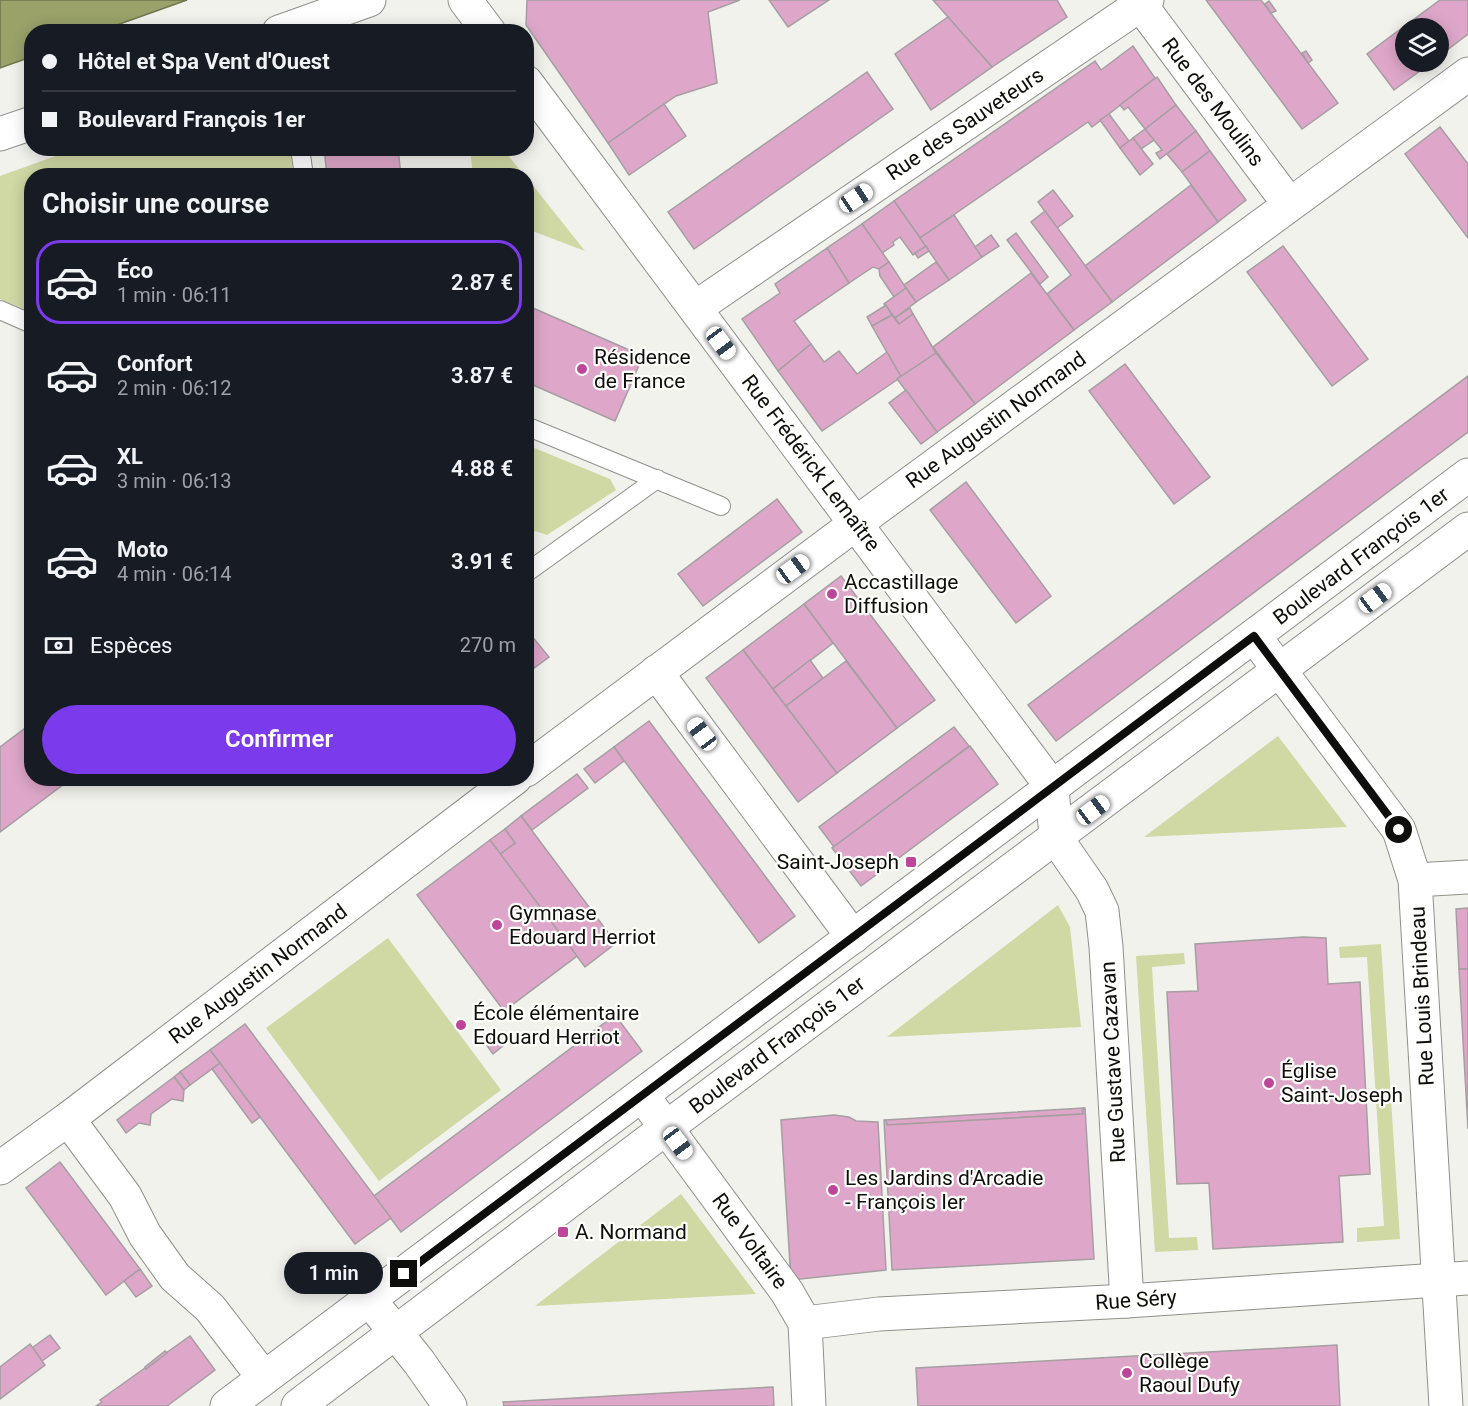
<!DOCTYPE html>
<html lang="fr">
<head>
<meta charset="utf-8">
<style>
  body { margin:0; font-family:Roboto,sans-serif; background:#20242c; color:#f1f3f6; height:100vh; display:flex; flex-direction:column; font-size:22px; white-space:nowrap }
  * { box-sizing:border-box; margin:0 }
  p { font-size:20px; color:#9ea1a6 }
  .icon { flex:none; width:33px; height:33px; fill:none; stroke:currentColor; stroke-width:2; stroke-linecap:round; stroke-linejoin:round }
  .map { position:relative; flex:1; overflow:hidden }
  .sheet { position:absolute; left:24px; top:168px; width:510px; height:618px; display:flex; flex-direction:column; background:#171b24; border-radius:24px; box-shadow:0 3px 15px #0003 }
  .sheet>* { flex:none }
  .top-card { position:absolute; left:24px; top:24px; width:510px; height:132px; border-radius:24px; box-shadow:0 3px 15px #0003; display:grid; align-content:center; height:132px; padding:0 18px; background:#171b24 }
  .buttons { position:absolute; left:1395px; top:18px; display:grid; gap:12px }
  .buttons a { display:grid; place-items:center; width:54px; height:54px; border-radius:50%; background:#171b24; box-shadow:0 3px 15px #0003; font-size:30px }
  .end { position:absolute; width:27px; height:27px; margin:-14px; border:8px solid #0e0f0d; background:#fff; box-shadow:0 0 0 3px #fff }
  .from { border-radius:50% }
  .bubble { position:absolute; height:42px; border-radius:21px; background:#171b24; box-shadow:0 3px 15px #0003; font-size:20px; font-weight:600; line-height:42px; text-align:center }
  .car { position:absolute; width:18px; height:36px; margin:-18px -9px; border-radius:8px; box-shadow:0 0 4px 2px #0007; background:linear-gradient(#fff 24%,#345 0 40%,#fff 0 76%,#345 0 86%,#fff 0) }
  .top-card b { display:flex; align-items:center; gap:21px; height:57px; font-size:22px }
  .top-card b+b { border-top:2px solid #363941 }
  .top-card i { width:15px; height:15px; background:#f1f3f6 }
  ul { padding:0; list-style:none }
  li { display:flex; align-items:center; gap:18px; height:84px; margin:0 12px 9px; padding:0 6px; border:3px solid transparent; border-radius:24px }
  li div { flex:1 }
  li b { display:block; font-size:22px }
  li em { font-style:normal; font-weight:600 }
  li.current { border-color:#7c3aed }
  li>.icon { width:54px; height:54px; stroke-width:1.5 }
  h2 { padding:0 18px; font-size:27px; line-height:72px }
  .pay { display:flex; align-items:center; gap:15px; height:66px; padding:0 18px; font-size:22px }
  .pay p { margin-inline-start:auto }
  .primary-button { display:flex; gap:12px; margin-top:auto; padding:12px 18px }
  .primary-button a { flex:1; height:69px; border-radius:36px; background:#7c3aed; color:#fff; font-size:24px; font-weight:600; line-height:69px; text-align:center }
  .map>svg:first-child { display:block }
  .green { fill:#d0d8a4 }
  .water { fill:#9aa26a; stroke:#70764e; stroke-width:1.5 }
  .building { fill:#dea7c9; stroke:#a59fa2; stroke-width:1.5 }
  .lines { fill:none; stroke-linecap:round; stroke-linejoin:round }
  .lane-casing { stroke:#8f908a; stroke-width:20 }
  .street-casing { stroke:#8f908a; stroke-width:35 }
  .secondary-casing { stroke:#8f908a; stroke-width:35 }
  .primary-casing { stroke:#8f908a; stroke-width:35 }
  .lane { stroke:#fff; stroke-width:18 }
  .street { stroke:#fff; stroke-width:33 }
  .secondary { stroke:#fff; stroke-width:33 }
  .primary { stroke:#fff; stroke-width:33 }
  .route { stroke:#0e0f0d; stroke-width:8 }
  .poi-dot { fill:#be469a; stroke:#fffffc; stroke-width:2 }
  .labels { text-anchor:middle; stroke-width:4.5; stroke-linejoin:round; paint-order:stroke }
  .street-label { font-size:21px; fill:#0e0f0d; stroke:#fffffc }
  .poi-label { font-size:21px; fill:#0e0f0d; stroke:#fffffc; text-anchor:start }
</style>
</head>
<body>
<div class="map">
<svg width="1468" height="1406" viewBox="0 0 1468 1406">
  <rect width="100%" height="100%" fill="#f1f2ec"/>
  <!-- green -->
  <g class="green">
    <path d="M 75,149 L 290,149 L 293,175 L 32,176 L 31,312 L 0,299 L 0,176 Z"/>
    <path d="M 470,149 L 503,149 L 524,175 L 473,175 Z"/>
    <path d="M 527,178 L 585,251 L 527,229 Z"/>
    <path d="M 527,445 L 610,479 L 616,490 L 547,535 L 535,531 L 527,538 Z"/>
    <path d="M 1278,736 L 1347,827 L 1144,837 Z"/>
    <path d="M 1058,905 L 1070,927 L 1081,1027 L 887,1037 Z"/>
    <path d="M 388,938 L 501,1090 L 379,1181 L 266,1028 Z"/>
    <path d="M 1381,944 L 1400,1239 L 1357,1242 L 1357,1228 L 1384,1226 L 1367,957 L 1340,958 L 1339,947 Z"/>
    <path d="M 1184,953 L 1185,964 L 1152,967 L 1169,1238 L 1197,1237 L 1198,1250 L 1155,1252 L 1136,956 Z"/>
    <path d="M 681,1194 L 756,1294 L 535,1306 Z"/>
  </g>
  <!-- water -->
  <path class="water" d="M 0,0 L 187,0 L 100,31 L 32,32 L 31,57 L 0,68 Z"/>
  <!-- building -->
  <g class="building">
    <path d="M 527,0 L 740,0 L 708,12 L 717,83 L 676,96 L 608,143 L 526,25 Z"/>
    <path d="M 769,0 L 829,0 L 788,27 Z"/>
    <path d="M 933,0 L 1057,0 L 1067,17 L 992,67 Z"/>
    <path d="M 1206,0 L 1261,0 L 1338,103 L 1302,129 Z"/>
    <path d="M 1440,0 L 1468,0 L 1468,34 L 1438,57 L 1438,28 L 1406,28 L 1406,62 L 1432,62 L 1394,90 L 1367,54 Z"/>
    <path d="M 1269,1 L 1276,11 L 1271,13 L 1265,4 Z"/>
    <path d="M 948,17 L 992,67 L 931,110 L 895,54 Z"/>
    <path d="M 1133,46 L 1155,78 L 1100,121 L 1092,127 L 1088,122 L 920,238 L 894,201 L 1095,61 L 1101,70 Z"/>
    <path d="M 1306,51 L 1312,60 L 1308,63 L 1302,53 Z"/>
    <path d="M 867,72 L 893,109 L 694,249 L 668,212 Z"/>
    <path d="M 1157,77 L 1176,105 L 1145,129 L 1128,107 L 1124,110 L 1120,105 Z"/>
    <path d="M 664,104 L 686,136 L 629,175 L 608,143 Z"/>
    <path d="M 1176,105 L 1196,131 L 1160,159 L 1156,153 L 1162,150 L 1145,129 Z"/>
    <path d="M 1109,114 L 1129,141 L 1120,148 L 1100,120 Z"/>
    <path d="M 1440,127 L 1468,164 L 1468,238 L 1405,154 Z"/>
    <path d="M 1145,129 L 1154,140 L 1141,149 L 1133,138 Z"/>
    <path d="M 1196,131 L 1210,151 L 1182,172 L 1167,154 Z"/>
    <path d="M 1133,138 L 1153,164 L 1140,175 L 1120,148 Z"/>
    <path d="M 324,148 L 398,148 L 401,176 L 327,176 Z"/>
    <path d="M 1210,151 L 1246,200 L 1218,222 L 1182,172 Z"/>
    <path d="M 1191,185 L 1218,222 L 1112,302 L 1085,266 Z"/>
    <path d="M 1053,190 L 1073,216 L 1057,228 L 1038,202 Z"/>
    <path d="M 894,201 L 926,246 L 913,255 L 900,237 L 893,242 L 894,245 L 882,253 L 862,224 Z"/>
    <path d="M 1045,211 L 1112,302 L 1074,330 L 1047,294 L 1071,275 L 1031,222 Z"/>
    <path d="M 954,215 L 982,257 L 949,280 L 920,238 Z"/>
    <path d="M 862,224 L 889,262 L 879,269 L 873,267 L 849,283 L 827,248 Z"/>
    <path d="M 1016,233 L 1048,277 L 1040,284 L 1007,240 Z"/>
    <path d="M 991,235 L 999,246 L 982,257 L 975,247 Z"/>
    <path d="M 926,246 L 929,251 L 918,258 L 915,253 Z"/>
    <path d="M 1283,246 L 1368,359 L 1332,386 L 1247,272 Z"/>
    <path d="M 827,248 L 849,283 L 794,321 L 811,344 L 778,371 L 742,319 L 780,293 L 775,284 Z"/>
    <path d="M 889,262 L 906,288 L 894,297 L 880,276 L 879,269 Z"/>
    <path d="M 936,262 L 949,280 L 916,302 L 904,285 Z"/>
    <path d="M 1031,273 L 1074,330 L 975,404 L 933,347 Z"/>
    <path d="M 906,288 L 916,302 L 895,318 L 884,304 Z"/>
    <path d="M 526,305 L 643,356 L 615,421 L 526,382 Z"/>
    <path d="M 886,305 L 892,315 L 872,326 L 867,317 Z"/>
    <path d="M 910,308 L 913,314 L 899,324 L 895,318 Z"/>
    <path d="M 913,314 L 936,353 L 901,377 L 872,326 L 892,315 L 899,324 Z"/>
    <path d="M 811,344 L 824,362 L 839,351 L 857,374 L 887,352 L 901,377 L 822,431 L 778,371 Z"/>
    <path d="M 936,353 L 975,404 L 937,432 L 897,379 Z"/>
    <path d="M 1125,364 L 1210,477 L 1174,504 L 1089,391 Z"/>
    <path d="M 1468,376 L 1468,432 L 1056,741 L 1028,705 Z"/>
    <path d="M 906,390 L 937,432 L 921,444 L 889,403 Z"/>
    <path d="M 966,482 L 1051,596 L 1016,623 L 930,510 Z"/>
    <path d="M 777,499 L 802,532 L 703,606 L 678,574 Z"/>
    <path d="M 841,576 L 935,700 L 897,728 L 804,604 Z"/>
    <path d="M 804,604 L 833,643 L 773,689 L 743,650 Z"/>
    <path d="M 526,629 L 549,657 L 526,674 Z"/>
    <path d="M 743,650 L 837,773 L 798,802 L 706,678 Z"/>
    <path d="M 810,660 L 823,678 L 786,706 L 773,689 Z"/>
    <path d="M 846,661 L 897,728 L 837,773 L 786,706 Z"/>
    <path d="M 649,721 L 795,916 L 759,943 L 614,747 Z"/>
    <path d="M 32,723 L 32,778 L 72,778 L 0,832 L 0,747 Z"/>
    <path d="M 954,727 L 969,746 L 834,847 L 819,827 Z"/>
    <path d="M 970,746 L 998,784 L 861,886 L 832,848 Z"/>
    <path d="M 614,747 L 624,761 L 595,783 L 584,769 Z"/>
    <path d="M 577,774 L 588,788 L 532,830 L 521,816 Z"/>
    <path d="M 521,816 L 616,943 L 585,967 L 500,854 L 515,843 L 505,829 Z"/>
    <path d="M 505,829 L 515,843 L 500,854 L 490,840 Z"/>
    <path d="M 490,840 L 577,956 L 504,1011 L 417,895 Z"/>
    <path d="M 1468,908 L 1468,969 L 1459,969 L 1456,909 Z"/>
    <path d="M 1303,937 L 1326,938 L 1328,984 L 1360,982 L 1370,1174 L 1339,1176 L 1343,1242 L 1213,1249 L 1209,1183 L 1177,1184 L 1167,992 L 1198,991 L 1195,944 Z"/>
    <path d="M 1459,969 L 1468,969 L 1468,1129 Z"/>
    <path d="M 615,1015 L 642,1051 L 401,1232 L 374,1196 Z"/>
    <path d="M 245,1024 L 391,1218 L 355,1244 L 210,1050 Z"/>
    <path d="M 497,1034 L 504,1045 L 493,1054 L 485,1043 Z"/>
    <path d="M 210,1050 L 220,1063 L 190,1085 L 180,1072 Z"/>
    <path d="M 220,1063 L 260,1117 L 252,1123 L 212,1069 Z"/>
    <path d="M 180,1072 L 190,1085 L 184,1090 L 174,1077 Z"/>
    <path d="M 174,1077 L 184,1090 L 183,1101 L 172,1099 L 151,1114 L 150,1125 L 139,1123 L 126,1133 L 117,1120 Z"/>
    <path d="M 1083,1108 L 1083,1114 L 887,1125 L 886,1120 Z"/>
    <path d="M 1083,1108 L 1085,1108 L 1094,1259 L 892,1270 L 884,1120 L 886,1120 L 887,1125 L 1083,1114 Z"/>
    <path d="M 834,1115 L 849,1117 L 856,1121 L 878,1122 L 886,1270 L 791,1280 L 781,1120 Z"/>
    <path d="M 60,1162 L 140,1269 L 106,1295 L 26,1188 Z"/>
    <path d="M 140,1269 L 152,1286 L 136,1297 L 124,1281 Z"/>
    <path d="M 50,1335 L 60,1348 L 42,1361 L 32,1348 Z"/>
    <path d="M 190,1336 L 215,1370 L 167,1406 L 96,1406 L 102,1402 L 100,1400 Z"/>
    <path d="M 30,1344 L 45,1365 L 0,1399 L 0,1367 Z"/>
    <path d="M 1337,1345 L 1340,1406 L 918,1406 L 916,1368 Z"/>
    <path d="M 165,1351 L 167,1353 L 146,1369 L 145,1367 Z"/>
    <path d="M 773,1387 L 774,1406 L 504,1406 L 503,1402 Z"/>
  </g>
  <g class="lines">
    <!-- lane casing -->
    <g class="lane-casing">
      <g id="lane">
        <path d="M 300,148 L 304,176"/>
        <path d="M 0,310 L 32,324"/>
        <path d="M 526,426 L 721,506"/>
        <path d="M 526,573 L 657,479"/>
      </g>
    </g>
    <!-- street casing -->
    <g class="street-casing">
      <g id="street">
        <path d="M 465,0 L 489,32"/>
        <path d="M 1137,0 L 1289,204"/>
        <path d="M 279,32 L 369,0"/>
        <path d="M 526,82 L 1052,787 L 1056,838 L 1092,890 L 1102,911 L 1106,947 L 1127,1301"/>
        <path d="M 0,134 L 32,123"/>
        <path d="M 695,308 L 1147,0"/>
        <path d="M 656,672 L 853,937"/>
        <path d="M 526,770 L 874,510 L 1468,74"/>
        <path d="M 1415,880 L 1468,877"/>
        <path d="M 68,1119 L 125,1196 L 145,1235 L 175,1277 L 210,1308 L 264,1378"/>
        <path d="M 0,1168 L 68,1119 L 515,778"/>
        <path d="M 369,1299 L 419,1362 L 450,1406"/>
        <path d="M 805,1323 L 879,1314 L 1127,1301 L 1468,1278"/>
      </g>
    </g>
    <!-- secondary casing -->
    <g class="secondary-casing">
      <g id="secondary">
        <path d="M 1254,636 L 1399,830 L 1415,880 L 1446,1406"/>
        <path d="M 642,1095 L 787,1292 L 805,1323 L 809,1406"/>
      </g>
    </g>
    <!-- primary casing -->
    <g class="primary-casing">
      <g id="primary">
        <path d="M 227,1406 L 1468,475"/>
        <path d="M 298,1406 L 666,1128 L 1468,529"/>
      </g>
    </g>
    <!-- lane -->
    <use href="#lane" class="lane"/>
    <!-- street -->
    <use href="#street" class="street"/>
    <!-- secondary -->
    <use href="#secondary" class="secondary"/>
    <!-- primary -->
    <use href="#primary" class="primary"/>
  </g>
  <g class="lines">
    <!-- route -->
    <path class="route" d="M 404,1274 L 1254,636 L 1399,830"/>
  </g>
  <!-- markers -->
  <g class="poi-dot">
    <circle cx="582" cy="369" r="6"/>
    <circle cx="832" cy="594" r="6"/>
    <rect x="905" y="856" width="12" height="12" rx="3"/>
    <circle cx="497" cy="925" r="6"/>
    <circle cx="461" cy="1025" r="6"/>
    <circle cx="1269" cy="1083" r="6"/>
    <circle cx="833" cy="1190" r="6"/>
    <rect x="557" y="1226" width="12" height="12" rx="3"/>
    <circle cx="1127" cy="1373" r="6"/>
  </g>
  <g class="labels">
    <!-- street labels -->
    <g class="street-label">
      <text transform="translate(1213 102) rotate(53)" y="7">Rue des Moulins</text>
      <text transform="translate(965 124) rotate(-34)" y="7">Rue des Sauveteurs</text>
      <text transform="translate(996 420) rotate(-36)" y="7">Rue Augustin Normand</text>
      <text transform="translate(811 463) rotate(53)" y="7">Rue Frédérick Lemaître</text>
      <text transform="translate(1361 556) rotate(-37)" y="7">Boulevard François 1er</text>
      <text transform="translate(258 974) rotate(-37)" y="7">Rue Augustin Normand</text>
      <text transform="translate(1422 996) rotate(-93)" y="7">Rue Louis Brindeau</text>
      <text transform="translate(777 1045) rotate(-37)" y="7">Boulevard François 1er</text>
      <text transform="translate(1113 1062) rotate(-93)" y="7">Rue Gustave Cazavan</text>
      <text transform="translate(750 1241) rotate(54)" y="7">Rue Voltaire</text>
      <text transform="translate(1136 1300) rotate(-4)" y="7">Rue Séry</text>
    </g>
    <!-- poi labels -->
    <g class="poi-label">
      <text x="594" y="364">Résidence<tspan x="594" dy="24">de France</tspan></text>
      <text x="844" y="589">Accastillage<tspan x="844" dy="24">Diffusion</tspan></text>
      <text x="899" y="869" text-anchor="end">Saint-Joseph</text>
      <text x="509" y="920">Gymnase<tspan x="509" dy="24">Edouard Herriot</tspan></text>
      <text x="473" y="1020">École élémentaire<tspan x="473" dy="24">Edouard Herriot</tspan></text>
      <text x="1281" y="1078">Église<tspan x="1281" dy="24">Saint-Joseph</tspan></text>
      <text x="845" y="1185">Les Jardins d'Arcadie<tspan x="845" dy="24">- François Ier</tspan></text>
      <text x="575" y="1239">A. Normand</text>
      <text x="1139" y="1368">Collège<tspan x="1139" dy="24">Raoul Dufy</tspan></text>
    </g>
  </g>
</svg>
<div class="buttons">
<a><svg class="icon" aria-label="layers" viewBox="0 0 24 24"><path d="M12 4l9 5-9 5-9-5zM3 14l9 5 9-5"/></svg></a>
</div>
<i class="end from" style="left:1399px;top:830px"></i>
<i class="end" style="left:404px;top:1274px"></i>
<div class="bubble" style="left:284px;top:1252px;width:99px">1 min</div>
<i class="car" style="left:856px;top:198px;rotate:56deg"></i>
<i class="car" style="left:721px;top:343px;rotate:143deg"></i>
<i class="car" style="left:793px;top:569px;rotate:54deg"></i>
<i class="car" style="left:1375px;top:598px;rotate:53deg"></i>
<i class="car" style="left:702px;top:734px;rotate:323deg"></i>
<i class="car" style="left:1093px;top:810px;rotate:53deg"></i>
<i class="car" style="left:678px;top:1143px;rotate:143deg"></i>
<div class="top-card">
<b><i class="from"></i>Hôtel et Spa Vent d'Ouest</b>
<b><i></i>Boulevard François 1er</b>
</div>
<section class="sheet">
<h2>Choisir une course</h2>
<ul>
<li class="current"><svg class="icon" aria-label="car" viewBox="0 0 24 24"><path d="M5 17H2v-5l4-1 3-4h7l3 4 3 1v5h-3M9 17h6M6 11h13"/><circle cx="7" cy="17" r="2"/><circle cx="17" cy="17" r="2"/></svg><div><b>Éco</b><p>1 min · 06:11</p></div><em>2.87 €</em></li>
<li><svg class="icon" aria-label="car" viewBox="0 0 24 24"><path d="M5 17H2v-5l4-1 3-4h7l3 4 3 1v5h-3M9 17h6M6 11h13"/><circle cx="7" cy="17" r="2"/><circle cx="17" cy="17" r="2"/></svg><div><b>Confort</b><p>2 min · 06:12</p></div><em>3.87 €</em></li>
<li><svg class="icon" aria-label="car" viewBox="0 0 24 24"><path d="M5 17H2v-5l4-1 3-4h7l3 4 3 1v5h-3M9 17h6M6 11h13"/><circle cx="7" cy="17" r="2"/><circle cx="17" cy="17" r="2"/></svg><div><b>XL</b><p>3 min · 06:13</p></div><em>4.88 €</em></li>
<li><svg class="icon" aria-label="car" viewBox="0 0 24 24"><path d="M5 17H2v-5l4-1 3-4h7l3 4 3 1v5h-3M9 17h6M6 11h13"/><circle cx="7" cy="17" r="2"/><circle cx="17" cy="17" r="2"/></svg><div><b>Moto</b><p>4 min · 06:14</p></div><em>3.91 €</em></li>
</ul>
<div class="pay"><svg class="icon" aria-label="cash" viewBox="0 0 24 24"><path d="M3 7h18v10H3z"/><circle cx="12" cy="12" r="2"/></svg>Espèces<p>270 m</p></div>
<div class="primary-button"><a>Confirmer</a></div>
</section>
</div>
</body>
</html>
